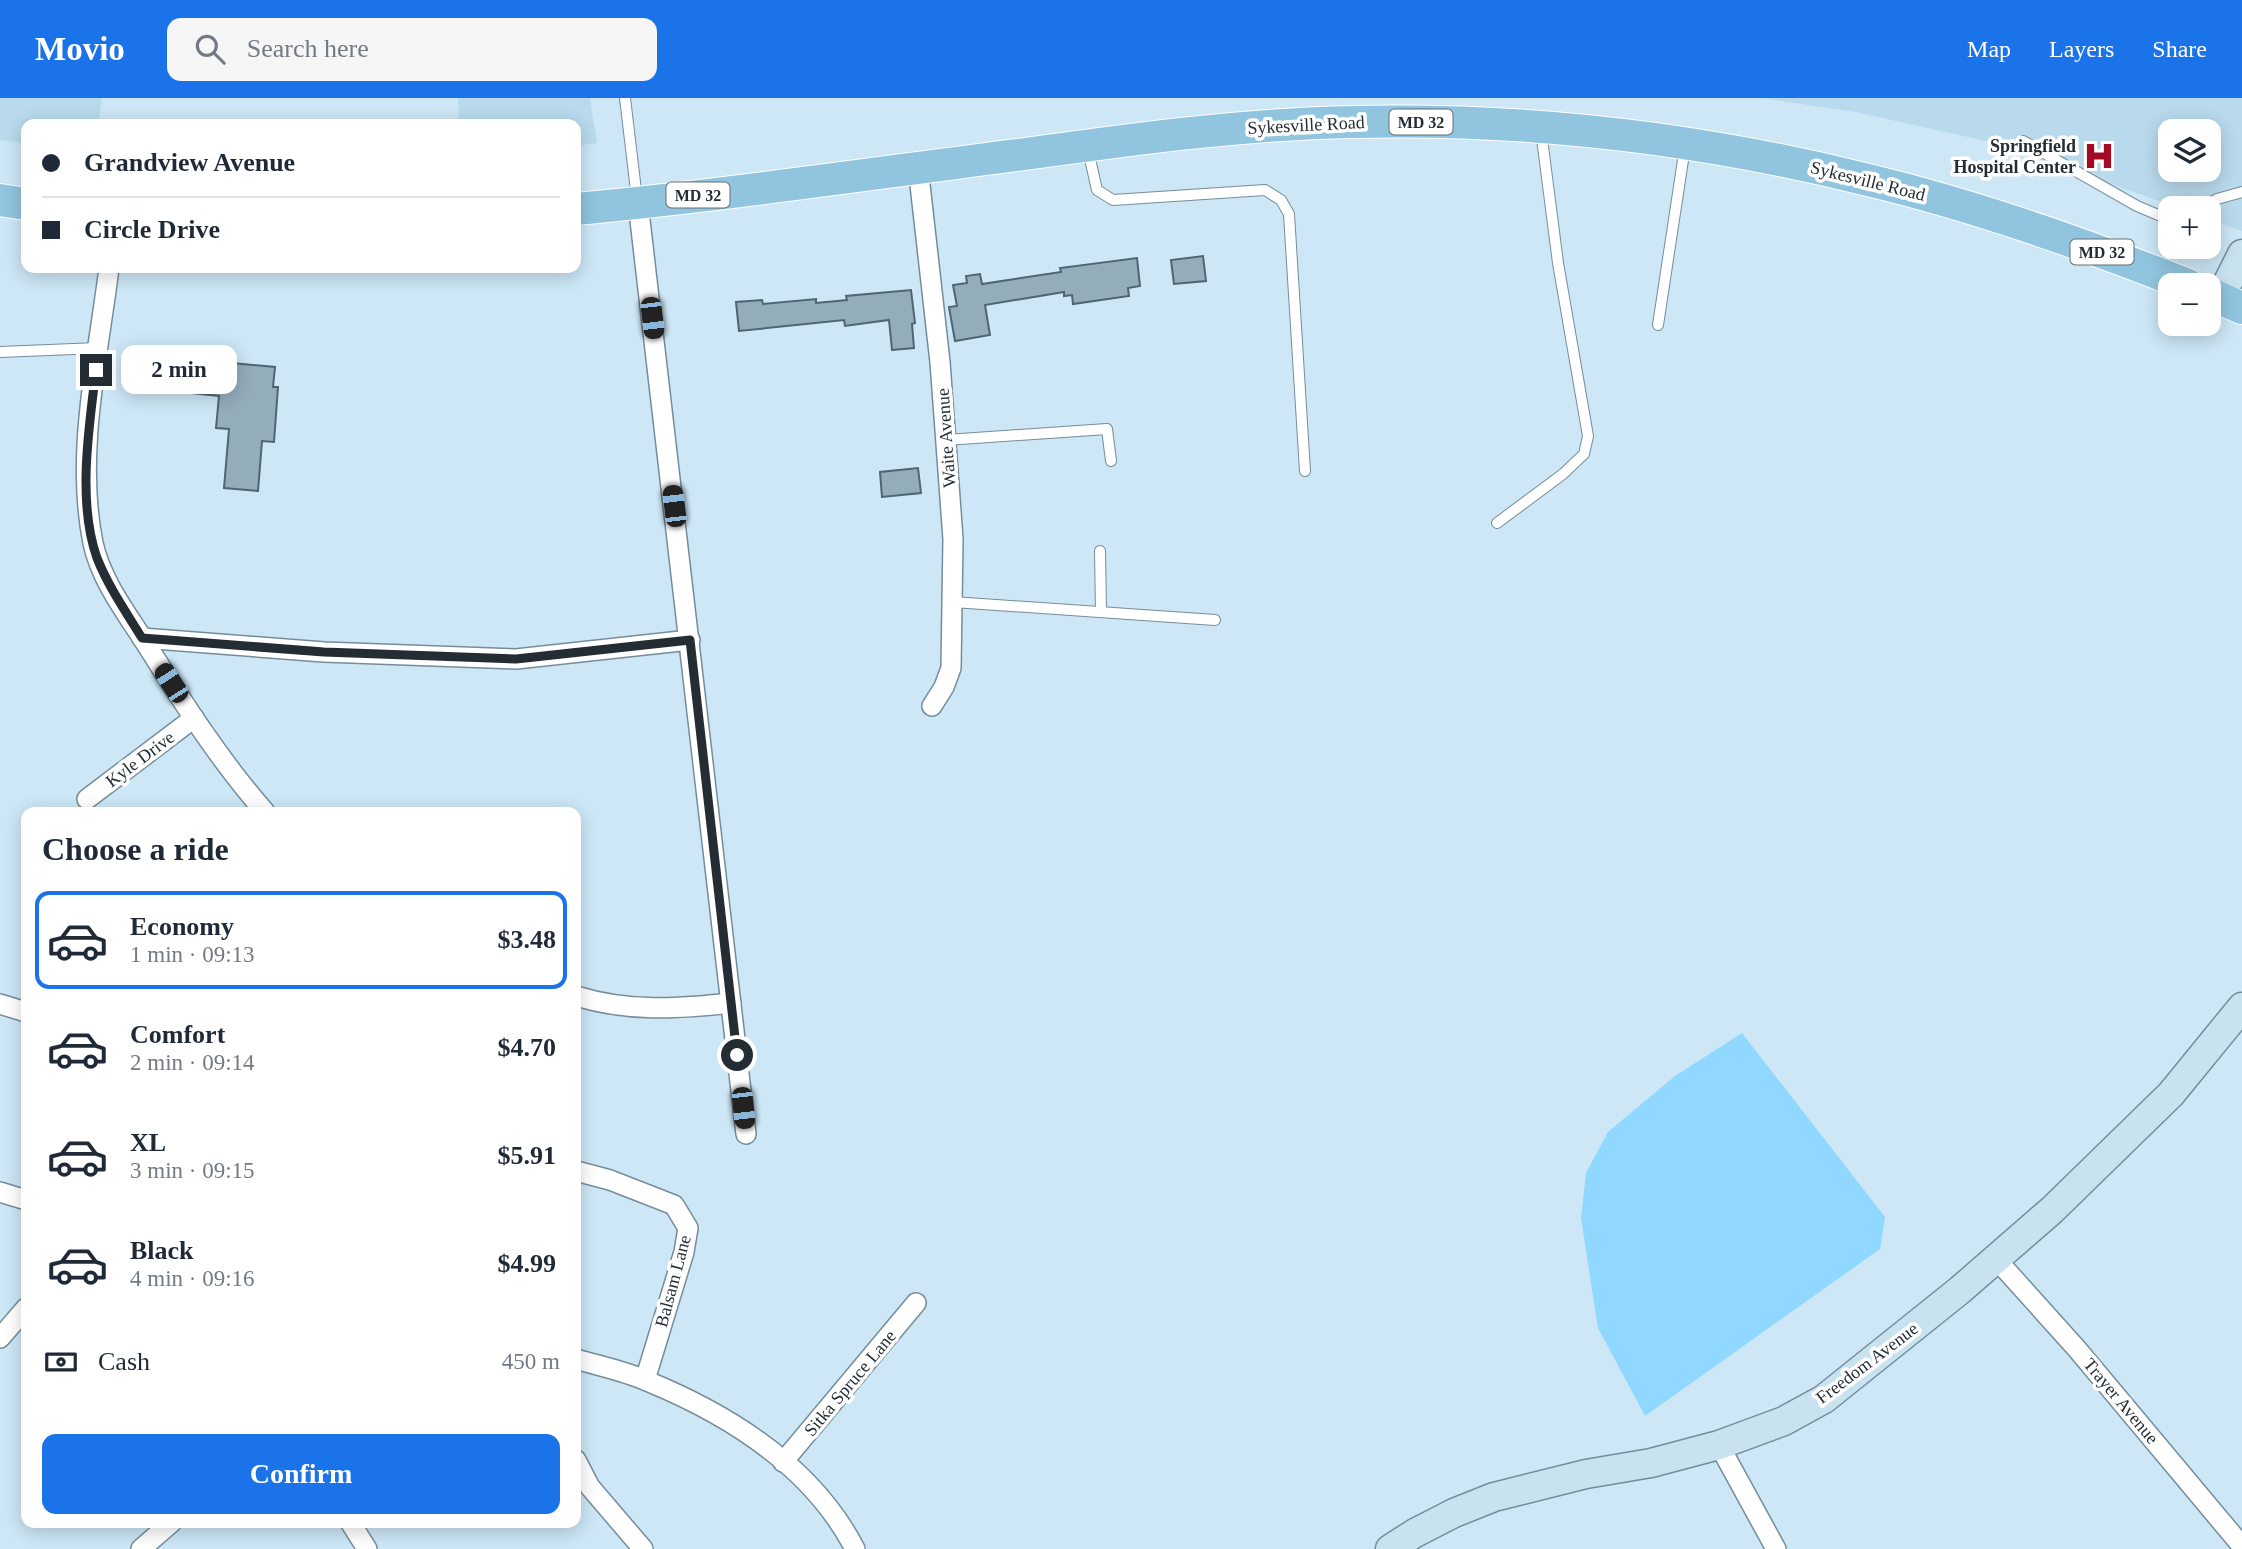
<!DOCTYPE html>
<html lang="en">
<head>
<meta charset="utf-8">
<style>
  body { margin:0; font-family:"Times New Roman",serif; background:#f6f6f7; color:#1f2937; height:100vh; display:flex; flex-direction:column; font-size:26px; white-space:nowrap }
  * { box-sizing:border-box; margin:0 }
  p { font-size:23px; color:#747a83 }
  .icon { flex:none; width:38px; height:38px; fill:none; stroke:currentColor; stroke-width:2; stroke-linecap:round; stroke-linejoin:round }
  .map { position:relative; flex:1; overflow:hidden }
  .drawer { position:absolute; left:21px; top:709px; width:560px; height:721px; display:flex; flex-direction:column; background:#fff; border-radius:14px; box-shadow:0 4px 18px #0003 }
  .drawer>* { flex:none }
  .guide { position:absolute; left:21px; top:21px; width:560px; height:154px; border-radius:14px; box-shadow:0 4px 18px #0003; display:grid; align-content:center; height:154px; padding:0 21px; background:#fff }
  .tools { position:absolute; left:2158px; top:21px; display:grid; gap:14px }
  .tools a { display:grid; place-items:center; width:63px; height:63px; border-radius:14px; background:#fff; box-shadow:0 4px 18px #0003; font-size:35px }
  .end { position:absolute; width:32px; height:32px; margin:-16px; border:9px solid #242d33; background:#fff; box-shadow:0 0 0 4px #fff }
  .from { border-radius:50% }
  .bubble { position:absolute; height:49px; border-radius:14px; background:#fff; box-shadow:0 4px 18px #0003; font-size:23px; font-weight:700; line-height:49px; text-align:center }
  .car { position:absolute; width:21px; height:42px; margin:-21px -10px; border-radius:9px; box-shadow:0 0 5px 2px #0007; background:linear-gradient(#222 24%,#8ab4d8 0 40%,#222 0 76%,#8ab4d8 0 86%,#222 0) }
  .guide b { display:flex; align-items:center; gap:24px; height:66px; font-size:26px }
  .guide b+b { border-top:2px solid #e0e1e3 }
  .guide i { width:18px; height:18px; background:#1f2937 }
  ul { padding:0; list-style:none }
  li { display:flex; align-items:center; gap:21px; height:98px; margin:0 14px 10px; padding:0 7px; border:4px solid transparent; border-radius:14px }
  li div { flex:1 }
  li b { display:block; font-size:26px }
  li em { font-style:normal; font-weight:700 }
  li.current { border-color:#1a73e8 }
  li>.icon { width:63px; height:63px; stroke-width:1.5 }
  h2 { padding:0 21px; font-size:32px; line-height:84px }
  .pay { display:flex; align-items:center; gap:18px; height:77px; padding:0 21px; font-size:26px }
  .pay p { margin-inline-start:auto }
  .primary-button { display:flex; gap:14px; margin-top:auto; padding:14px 21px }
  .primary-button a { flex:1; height:80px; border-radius:14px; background:#1a73e8; color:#fff; font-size:28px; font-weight:700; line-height:80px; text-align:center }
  header { display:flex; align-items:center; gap:42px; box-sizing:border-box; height:98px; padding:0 35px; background:#1a73e8; color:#fff }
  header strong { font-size:33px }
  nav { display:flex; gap:38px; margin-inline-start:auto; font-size:24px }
  .search { width:490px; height:63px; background:#f6f6f7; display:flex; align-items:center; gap:18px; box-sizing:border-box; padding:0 24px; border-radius:14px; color:#747a83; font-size:26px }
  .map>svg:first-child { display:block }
  .built { fill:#b9daed; fill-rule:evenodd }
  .green { fill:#90d8ff }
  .building { fill:#94adbb; stroke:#4e6572; stroke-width:2 }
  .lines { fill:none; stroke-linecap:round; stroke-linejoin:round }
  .lane-casing { stroke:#758d9a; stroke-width:12 }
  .street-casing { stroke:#758d9a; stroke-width:22 }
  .secondary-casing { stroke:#758d9a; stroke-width:31 }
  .primary-casing { stroke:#fff; stroke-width:34 }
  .lane { stroke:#fff; stroke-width:10 }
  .street { stroke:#fff; stroke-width:19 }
  .secondary { stroke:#c8e2ef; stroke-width:28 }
  .primary { stroke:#91c5df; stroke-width:32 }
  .route { stroke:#242d33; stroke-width:9 }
  .labels { text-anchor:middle; stroke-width:7; stroke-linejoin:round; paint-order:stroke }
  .shield { fill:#fff; stroke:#666c70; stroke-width:2 }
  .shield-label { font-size:16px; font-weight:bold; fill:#242d33 }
  .street-label { font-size:18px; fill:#242d33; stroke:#fff }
  .poi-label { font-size:18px; font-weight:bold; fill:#242d33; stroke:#fff; text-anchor:end }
</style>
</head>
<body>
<header>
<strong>Movio</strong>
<div class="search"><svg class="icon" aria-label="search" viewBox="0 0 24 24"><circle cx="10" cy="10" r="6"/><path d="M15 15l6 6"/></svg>Search here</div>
<nav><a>Map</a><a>Layers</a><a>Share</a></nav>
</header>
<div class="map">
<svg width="2242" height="1451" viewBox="0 0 2242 1451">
  <rect width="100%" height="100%" fill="#cde7f6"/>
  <!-- built -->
  <g class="built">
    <path d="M 0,0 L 102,0 L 98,26 L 26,26 L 26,45 L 0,42 Z"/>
    <path d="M 458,0 L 590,0 L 597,45 L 576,48 L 576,26 L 459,26 Z"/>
    <path d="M 1762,0 L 2242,0 L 2242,133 L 2209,121 L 2208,110 L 2180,110 L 1986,43 L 1855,14 ZM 2170,33 L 2208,33 L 2208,72 L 2170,72 Z"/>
  </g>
  <!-- green -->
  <path class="green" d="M 1742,935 L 1885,1119 L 1880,1151 L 1645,1318 L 1598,1230 L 1581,1120 L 1586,1075 L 1608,1034 L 1675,978 Z"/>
  <!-- building -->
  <g class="building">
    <path d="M 1203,158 L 1206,183 L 1174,186 L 1171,162 Z"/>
    <path d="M 1137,160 L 1140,188 L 1128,190 L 1129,198 L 1073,206 L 1072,197 L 1064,198 L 1064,194 L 985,207 L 990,237 L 955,243 L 949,209 L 957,208 L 953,187 L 967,185 L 966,178 L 980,176 L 982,186 L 1061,174 L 1060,170 Z"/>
    <path d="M 911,192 L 915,225 L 912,226 L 914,250 L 892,252 L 889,222 L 845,228 L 844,222 L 739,233 L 736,204 L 762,202 L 763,206 L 816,201 L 816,205 L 847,202 L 846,198 Z"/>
    <path d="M 187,254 L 222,257 L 221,264 L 275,269 L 273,289 L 278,289 L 274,344 L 262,343 L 258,393 L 224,390 L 229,331 L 216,330 L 219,298 L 136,289 L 137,279 L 125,278 L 127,264 L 136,265 L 137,257 L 186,262 Z"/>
    <path d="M 918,370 L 921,395 L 882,399 L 880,374 Z"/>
  </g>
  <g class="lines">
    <!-- lane casing -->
    <g class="lane-casing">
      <g id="lane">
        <path d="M 625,0 L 637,101"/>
        <path d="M 2023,43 L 2137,108 L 2170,122"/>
        <path d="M 1088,52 L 1097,92 L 1113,102 L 1265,92 L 1281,102 L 1289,116 L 1305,373"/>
        <path d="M 2201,110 L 2217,101 L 2242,94"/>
        <path d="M 1658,227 L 1685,49"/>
        <path d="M 0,254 L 98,250"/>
        <path d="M 946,342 L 1107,331 L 1111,363"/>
        <path d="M 1497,425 L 1563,376 L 1584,356 L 1588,338 L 1558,165 L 1541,33"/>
        <path d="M 1100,453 L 1101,514"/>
        <path d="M 953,504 L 1215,522"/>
      </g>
    </g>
    <!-- street casing -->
    <g class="street-casing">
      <g id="street">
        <path d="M 918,69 L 940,264 L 953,441 L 951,570 L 944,589 L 932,608"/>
        <path d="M 638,105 L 746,1036"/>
        <path d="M 109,170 C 98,259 75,356 93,445 C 101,483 128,517 148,549 C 184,606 220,663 265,714"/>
        <path d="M 142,540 L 324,554 L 516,561 L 690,542"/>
        <path d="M 87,701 L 194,620"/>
        <path d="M 576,898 C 628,914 677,911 731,905"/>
        <path d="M 0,906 L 26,914"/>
        <path d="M 576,1073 L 610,1082 L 674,1107 L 688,1130 L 684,1154 L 645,1282"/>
        <path d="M 0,1094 L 26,1102"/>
        <path d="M 1997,1162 L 2077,1251 L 2241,1447"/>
        <path d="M 0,1240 L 26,1210"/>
        <path d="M 576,1261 C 599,1268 625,1273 647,1283 C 730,1317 813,1370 855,1451"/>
        <path d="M 1719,1347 L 1776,1451"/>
        <path d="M 576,1362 L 590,1389 L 643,1451"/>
        <path d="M 783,1364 L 916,1205"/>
        <path d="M 350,1424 L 367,1451"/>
        <path d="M 141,1451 L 172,1424"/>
      </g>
    </g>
    <!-- secondary casing -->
    <g class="secondary-casing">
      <g id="secondary">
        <path d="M 2220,200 L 2242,156"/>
        <path d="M 1390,1451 L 1415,1435 L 1454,1415 L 1494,1399 L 1586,1376 L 1651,1365 L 1719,1347 L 1784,1323 L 1824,1301 L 1960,1192 L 2052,1112 L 2171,996 L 2242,909"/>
      </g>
    </g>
    <!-- primary casing -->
    <g class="primary-casing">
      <g id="primary">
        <path d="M 0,102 L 26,106"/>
        <path d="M 576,111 C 726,97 876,75 1025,56 C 1134,41 1243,26 1353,24 C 1526,20 1700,40 1868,82 C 1977,108 2084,146 2188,187"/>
        <path d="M 2208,195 L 2242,210"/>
      </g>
    </g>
    <!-- lane -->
    <use href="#lane" class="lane"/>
    <!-- street -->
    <use href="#street" class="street"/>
    <!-- secondary -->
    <use href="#secondary" class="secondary"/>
    <!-- primary -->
    <use href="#primary" class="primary"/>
  </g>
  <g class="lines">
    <!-- route -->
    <path class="route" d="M 96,272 C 89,329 77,404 97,460 C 108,488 126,514 142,540 L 324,554 L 516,561 L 690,542 L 737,957"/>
  </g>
  <!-- icons -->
  <defs>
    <g id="hospital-bare" transform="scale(2.415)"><path d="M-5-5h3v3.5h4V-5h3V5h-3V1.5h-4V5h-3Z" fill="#a50a23" stroke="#fff" stroke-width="2.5" paint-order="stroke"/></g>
  </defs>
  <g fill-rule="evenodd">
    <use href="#hospital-bare" x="2099" y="58"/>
  </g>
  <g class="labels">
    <!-- shield labels -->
    <g class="shield">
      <rect x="1389.5" y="11.5" width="63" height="25" rx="5"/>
      <rect x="666.5" y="84.5" width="63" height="25" rx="5"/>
      <rect x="2070.5" y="141.5" width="63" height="25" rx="5"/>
    </g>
    <g class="shield-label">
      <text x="1421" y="30">MD 32</text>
      <text x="698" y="103">MD 32</text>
      <text x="2102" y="160">MD 32</text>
    </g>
    <!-- street labels -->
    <g class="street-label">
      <text transform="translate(1306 27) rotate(-3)" y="6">Sykesville Road</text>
      <text transform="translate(1868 83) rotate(14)" y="6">Sykesville Road</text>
      <text transform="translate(946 340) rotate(-94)" y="6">Waite Avenue</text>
      <text transform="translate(140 661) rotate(-37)" y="6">Kyle Drive</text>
      <text transform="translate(673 1183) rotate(-75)" y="6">Balsam Lane</text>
      <text transform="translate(1867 1265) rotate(-37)" y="6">Freedom Avenue</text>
      <text transform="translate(850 1285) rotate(-50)" y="6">Sitka Spruce Lane</text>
      <text transform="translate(2121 1303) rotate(50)" y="6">Trayer Avenue</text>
    </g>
    <!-- poi labels -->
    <g class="poi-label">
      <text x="2076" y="54">Springfield<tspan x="2076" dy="21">Hospital Center</tspan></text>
    </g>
  </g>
</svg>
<div class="tools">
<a><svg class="icon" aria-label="layers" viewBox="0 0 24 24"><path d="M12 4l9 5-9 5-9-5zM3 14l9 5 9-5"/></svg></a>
<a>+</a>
<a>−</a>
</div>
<i class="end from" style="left:737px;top:957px"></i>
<i class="end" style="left:96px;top:272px"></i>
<div class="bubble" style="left:121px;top:247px;width:116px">2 min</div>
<i class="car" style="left:652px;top:220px;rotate:173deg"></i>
<i class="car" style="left:674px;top:408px;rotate:353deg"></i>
<i class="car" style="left:171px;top:585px;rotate:327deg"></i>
<i class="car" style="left:743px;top:1010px;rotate:174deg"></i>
<div class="guide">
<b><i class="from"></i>Grandview Avenue</b>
<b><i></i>Circle Drive</b>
</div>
<section class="drawer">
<h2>Choose a ride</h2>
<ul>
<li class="current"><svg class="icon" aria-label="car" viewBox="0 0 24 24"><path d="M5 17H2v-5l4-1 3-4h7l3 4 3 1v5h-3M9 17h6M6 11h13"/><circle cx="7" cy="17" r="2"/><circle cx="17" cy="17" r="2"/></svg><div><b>Economy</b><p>1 min · 09:13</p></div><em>$3.48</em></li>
<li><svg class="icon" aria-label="car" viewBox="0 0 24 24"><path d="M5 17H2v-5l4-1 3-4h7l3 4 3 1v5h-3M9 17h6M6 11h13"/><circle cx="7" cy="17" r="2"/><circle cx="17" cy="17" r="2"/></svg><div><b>Comfort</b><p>2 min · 09:14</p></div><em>$4.70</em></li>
<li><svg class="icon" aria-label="car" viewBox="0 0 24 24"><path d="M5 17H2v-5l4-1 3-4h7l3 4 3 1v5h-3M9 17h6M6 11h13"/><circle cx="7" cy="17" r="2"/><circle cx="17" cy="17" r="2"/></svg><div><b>XL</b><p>3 min · 09:15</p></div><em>$5.91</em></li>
<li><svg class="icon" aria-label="car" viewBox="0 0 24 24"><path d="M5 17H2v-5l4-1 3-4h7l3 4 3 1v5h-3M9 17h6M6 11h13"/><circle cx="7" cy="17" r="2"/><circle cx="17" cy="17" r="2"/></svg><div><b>Black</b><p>4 min · 09:16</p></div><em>$4.99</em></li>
</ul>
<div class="pay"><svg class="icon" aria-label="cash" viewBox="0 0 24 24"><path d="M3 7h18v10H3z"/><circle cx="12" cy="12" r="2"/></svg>Cash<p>450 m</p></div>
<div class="primary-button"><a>Confirm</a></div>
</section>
</div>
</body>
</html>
